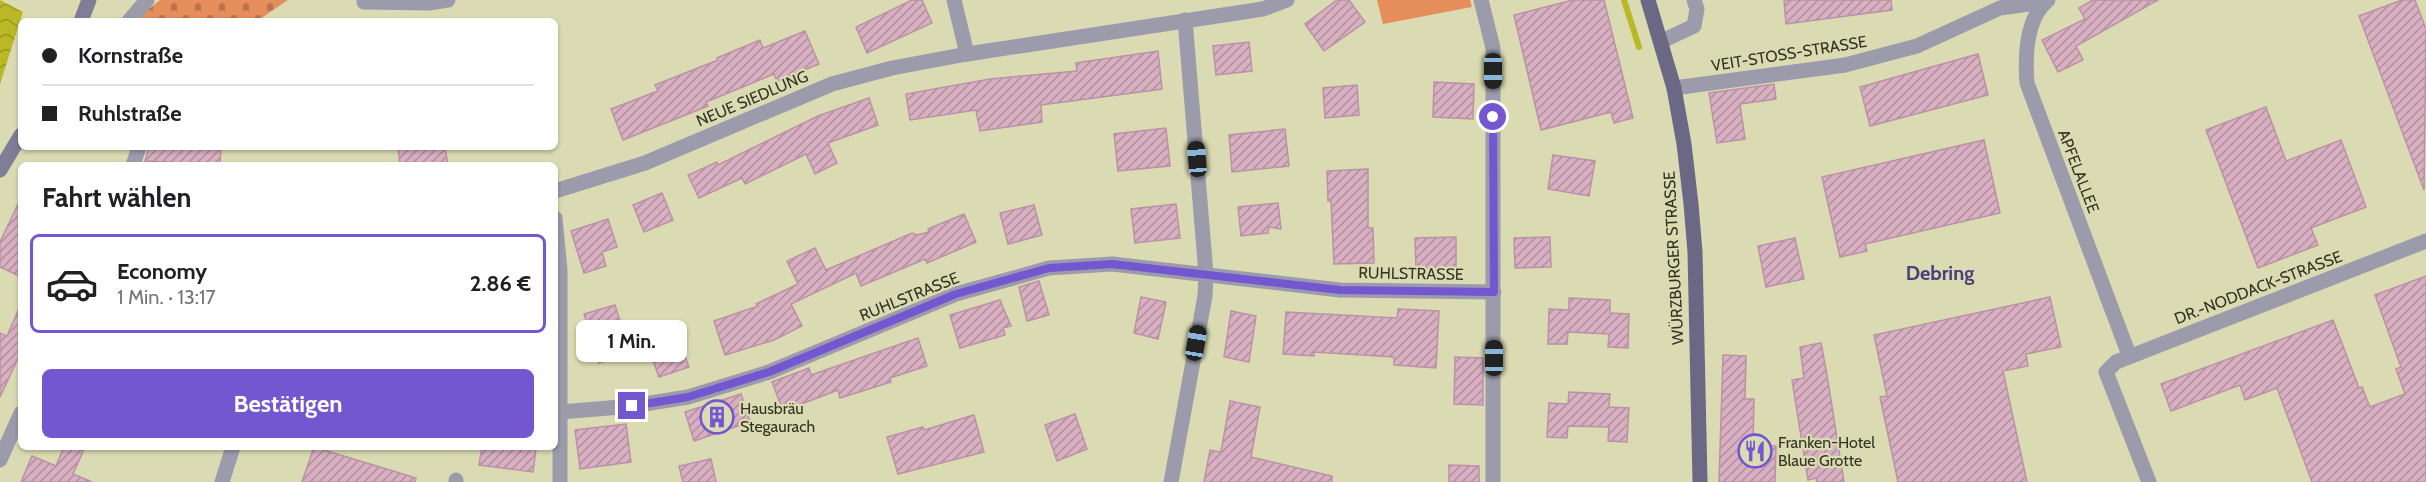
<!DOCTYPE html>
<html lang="de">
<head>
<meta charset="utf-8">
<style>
  body { margin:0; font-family:Cabin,sans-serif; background:#f2f2f2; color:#202124; height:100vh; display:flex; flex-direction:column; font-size:22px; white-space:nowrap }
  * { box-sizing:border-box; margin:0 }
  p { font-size:20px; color:#757577 }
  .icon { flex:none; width:33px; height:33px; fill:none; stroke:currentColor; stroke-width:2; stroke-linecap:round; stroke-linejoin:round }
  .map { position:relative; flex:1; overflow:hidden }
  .sheet { position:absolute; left:18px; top:162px; width:540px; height:288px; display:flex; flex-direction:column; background:#fff; border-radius:9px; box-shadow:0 2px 4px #0004 }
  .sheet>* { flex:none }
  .hud { position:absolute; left:18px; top:18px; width:540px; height:132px; border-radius:9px; box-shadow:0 2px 4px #0004; display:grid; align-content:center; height:132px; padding:0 24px; background:#fff }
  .end { position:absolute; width:27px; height:27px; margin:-14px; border:8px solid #7257d1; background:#fff; box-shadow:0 0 0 3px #fff }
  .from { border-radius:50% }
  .bubble { position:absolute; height:42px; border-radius:9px; background:#fff; box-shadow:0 2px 4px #0004; font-size:20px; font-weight:700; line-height:42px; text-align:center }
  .car { position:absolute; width:18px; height:36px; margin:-18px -9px; border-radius:8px; box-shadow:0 0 4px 2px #0007; background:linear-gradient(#222 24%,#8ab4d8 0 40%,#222 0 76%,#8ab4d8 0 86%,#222 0) }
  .hud b { display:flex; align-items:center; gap:21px; height:57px; font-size:22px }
  .hud b+b { border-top:2px solid #e0e0e0 }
  .hud i { width:15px; height:15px; background:#202124 }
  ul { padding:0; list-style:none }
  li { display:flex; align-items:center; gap:18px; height:99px; margin:0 12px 9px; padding:0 12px; border:3px solid #e0e0e0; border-radius:9px }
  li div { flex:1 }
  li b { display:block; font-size:22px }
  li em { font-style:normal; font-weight:700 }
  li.on { border-color:#7257d1 }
  li>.icon { width:54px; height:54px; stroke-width:1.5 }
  h2 { padding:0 24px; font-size:27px; line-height:72px }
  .action { display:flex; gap:12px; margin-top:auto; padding:12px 24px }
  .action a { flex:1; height:69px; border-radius:9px; background:#7257d1; color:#fff; font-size:24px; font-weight:700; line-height:69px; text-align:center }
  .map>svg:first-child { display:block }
  .cemetery { fill:url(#cemetery-stones) }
  .park { fill:#e58d5b }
  .water { fill:url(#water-waves) }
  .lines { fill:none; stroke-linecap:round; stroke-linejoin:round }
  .stream { stroke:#bab925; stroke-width:6 }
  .building { fill:url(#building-hatch); stroke:#bb92a5; stroke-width:1.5 }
  .minor { stroke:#9c9bac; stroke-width:15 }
  .secondary { stroke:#807d96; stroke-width:15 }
  .primary { stroke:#6b6886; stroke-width:15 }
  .route { stroke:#7257d1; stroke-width:8 }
  .labels { text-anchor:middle; stroke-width:4.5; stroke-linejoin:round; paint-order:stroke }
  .street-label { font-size:16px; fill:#333323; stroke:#dadbb2 }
  .poi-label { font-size:16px; fill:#333323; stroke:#dadbb2; text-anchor:start }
  .quarter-label { font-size:20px; font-weight:bold; fill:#4a3f7d; stroke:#dadbb2 }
</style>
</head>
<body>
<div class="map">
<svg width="2426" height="482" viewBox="0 0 2426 482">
  <defs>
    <pattern id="cemetery-stones" width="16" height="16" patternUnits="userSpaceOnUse" patternTransform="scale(1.5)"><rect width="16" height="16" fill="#e58d5b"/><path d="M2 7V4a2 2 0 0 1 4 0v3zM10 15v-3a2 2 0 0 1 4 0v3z" fill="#ba744b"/></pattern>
    <pattern id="water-waves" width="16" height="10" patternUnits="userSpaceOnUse" patternTransform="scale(1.5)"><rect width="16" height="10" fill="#bab925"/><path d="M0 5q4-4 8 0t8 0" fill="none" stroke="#989720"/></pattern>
    <pattern id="building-hatch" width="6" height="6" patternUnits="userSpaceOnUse" patternTransform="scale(1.5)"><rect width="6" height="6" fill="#d9afc2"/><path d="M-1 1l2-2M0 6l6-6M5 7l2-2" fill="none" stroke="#b18f9d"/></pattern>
  </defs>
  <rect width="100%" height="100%" fill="#dadbb2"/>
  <!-- cemetery -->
  <path class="cemetery" d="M 160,0 L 288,0 L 257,21 L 141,21 L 138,18 Z"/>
  <!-- park -->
  <path class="park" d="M 1377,0 L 1470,0 L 1472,7 L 1383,24 Z"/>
  <!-- water -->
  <path class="water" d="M 0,0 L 23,12 L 0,84 Z"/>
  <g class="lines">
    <!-- stream -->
    <path class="stream" d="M 1624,0 L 1639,47"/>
  </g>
  <!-- building -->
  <g class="building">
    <path d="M 912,0 L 922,0 L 932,23 L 867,53 L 856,27 Z"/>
    <path d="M 1337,0 L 1349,0 L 1365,22 L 1324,51 L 1305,24 Z"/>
    <path d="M 1573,0 L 1604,0 L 1633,118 L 1614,123 L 1611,112 L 1541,130 L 1514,15 Z"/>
    <path d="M 1784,0 L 1891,0 L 1892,10 L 1786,24 Z"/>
    <path d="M 2093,0 L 2158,0 L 2076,46 L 2083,60 L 2058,72 L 2042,40 L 2085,19 L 2079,8 Z"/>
    <path d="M 2402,0 L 2415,0 L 2426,29 L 2424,190 L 2359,16 Z"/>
    <path d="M 805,31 L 819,64 L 777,81 L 774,74 L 706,102 L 708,106 L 623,140 L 611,109 L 658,91 L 655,85 L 718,60 L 717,58 L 760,40 L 763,48 Z"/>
    <path d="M 1249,42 L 1252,71 L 1216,75 L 1213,46 Z"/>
    <path d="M 1158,51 L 1162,89 L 1041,105 L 1042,122 L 980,131 L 976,110 L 910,120 L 906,94 L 990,79 L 1077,71 L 1076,63 Z"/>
    <path d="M 1978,54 L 1988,95 L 1870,126 L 1860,87 Z"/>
    <path d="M 1434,82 L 1474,84 L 1473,119 L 1433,117 Z"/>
    <path d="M 1774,84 L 1776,99 L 1740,104 L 1745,139 L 1717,143 L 1709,93 Z"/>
    <path d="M 1357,85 L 1359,115 L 1325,118 L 1323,88 Z"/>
    <path d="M 869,98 L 878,125 L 828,143 L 837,163 L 815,174 L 806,154 L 745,184 L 742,178 L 699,198 L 688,175 L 717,162 L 718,165 L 818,116 Z"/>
    <path d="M 2266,107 L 2286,161 L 2341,140 L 2366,207 L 2311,228 L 2318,245 L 2258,268 L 2206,130 Z"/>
    <path d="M 1166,128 L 1170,166 L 1118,171 L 1114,134 Z"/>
    <path d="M 1285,129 L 1289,166 L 1232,172 L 1229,135 Z"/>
    <path d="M 1984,140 L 2000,213 L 1865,244 L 1867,251 L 1840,257 L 1822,177 Z"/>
    <path d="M 149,147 L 221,147 L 220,165 L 145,161 Z"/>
    <path d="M 398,147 L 445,147 L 448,165 L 400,165 Z"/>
    <path d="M 1553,155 L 1595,161 L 1589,196 L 1548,189 Z"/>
    <path d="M 1368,169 L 1368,228 L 1373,228 L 1374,263 L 1334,264 L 1331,201 L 1328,201 L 1327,171 Z"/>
    <path d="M 662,193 L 673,220 L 644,232 L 633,205 Z"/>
    <path d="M 21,198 L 21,277 L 0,267 L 0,242 Z"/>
    <path d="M 1278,203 L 1281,229 L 1269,227 L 1268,233 L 1241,236 L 1238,207 Z"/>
    <path d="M 1176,204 L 1180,238 L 1135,243 L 1131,209 Z"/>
    <path d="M 1034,205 L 1042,235 L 1008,244 L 1000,213 Z"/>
    <path d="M 964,214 L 976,242 L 927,263 L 925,259 L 861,286 L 856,273 L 791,304 L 802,326 L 774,340 L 725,355 L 714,321 L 758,306 L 756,304 L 798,284 L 787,261 L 815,248 L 826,270 L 912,233 L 917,235 L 929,232 L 928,229 Z"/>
    <path d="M 608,219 L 617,247 L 602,252 L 606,266 L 584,273 L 571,231 Z"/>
    <path d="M 1456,237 L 1456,267 L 1416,268 L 1415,238 Z"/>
    <path d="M 1550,237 L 1551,267 L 1515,268 L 1514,238 Z"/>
    <path d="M 1795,238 L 1804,279 L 1766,287 L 1758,246 Z"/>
    <path d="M 2426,276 L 2426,482 L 2312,482 L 2277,388 L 2245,400 L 2240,385 L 2171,411 L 2161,384 L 2333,320 L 2359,388 L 2362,387 L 2370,407 L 2405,394 L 2396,369 L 2401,367 L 2375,295 Z"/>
    <path d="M 1039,281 L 1049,315 L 1027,321 L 1019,287 Z"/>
    <path d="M 1141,297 L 1166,302 L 1158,339 L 1134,333 Z"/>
    <path d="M 2050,297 L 2061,347 L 2026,354 L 2028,366 L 2003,371 L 2027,482 L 1898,482 L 1880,397 L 1887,396 L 1874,335 Z"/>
    <path d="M 1569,298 L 1610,300 L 1610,313 L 1629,314 L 1628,348 L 1608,347 L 1609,334 L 1568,332 L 1567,344 L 1548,344 L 1549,309 L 1569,310 Z"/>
    <path d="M 1000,300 L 1011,326 L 1003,328 L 1005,335 L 960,348 L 950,315 Z"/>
    <path d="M 21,304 L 21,352 L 0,397 L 0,333 L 7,336 Z"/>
    <path d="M 615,305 L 630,353 L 599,363 L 584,314 Z"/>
    <path d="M 1398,309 L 1439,311 L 1436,368 L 1394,365 L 1394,357 L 1314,352 L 1314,356 L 1283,354 L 1286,312 L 1397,318 Z"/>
    <path d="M 1231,311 L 1256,316 L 1249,362 L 1224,357 Z"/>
    <path d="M 676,333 L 689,367 L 659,377 L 647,344 Z"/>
    <path d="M 918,338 L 927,366 L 890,378 L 891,382 L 840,398 L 838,390 L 783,411 L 772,382 L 809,368 L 811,375 Z"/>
    <path d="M 1821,343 L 1827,375 L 1844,482 L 1817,482 L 1816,478 L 1808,480 L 1792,380 L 1804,378 L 1800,347 Z"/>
    <path d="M 1723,355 L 1746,356 L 1745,399 L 1754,399 L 1753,446 L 1776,446 L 1775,482 L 1719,482 Z"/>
    <path d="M 1455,357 L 1483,358 L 1483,405 L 1454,404 Z"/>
    <path d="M 1569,392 L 1610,394 L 1609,407 L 1629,408 L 1627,442 L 1608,441 L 1609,427 L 1568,426 L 1567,438 L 1547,437 L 1549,403 L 1568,404 Z"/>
    <path d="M 741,394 L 750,422 L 694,441 L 685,412 Z"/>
    <path d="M 1230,401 L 1260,407 L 1251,457 L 1332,476 L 1332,482 L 1204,482 L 1210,450 L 1221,452 Z"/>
    <path d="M 1075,414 L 1087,449 L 1057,461 L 1045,425 Z"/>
    <path d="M 974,415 L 984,452 L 898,474 L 887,437 L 923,427 L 924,430 Z"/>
    <path d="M 626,424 L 631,462 L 580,469 L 575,430 Z"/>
    <path d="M 64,447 L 85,447 L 73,474 L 92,482 L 21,482 L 32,456 L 56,466 Z"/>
    <path d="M 314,447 L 416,478 L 415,482 L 302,482 Z"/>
    <path d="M 482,447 L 536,449 L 533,472 L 479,465 Z"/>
    <path d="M 711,459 L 716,482 L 683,482 L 679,466 Z"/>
    <path d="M 1449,465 L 1479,466 L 1479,482 L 1449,482 Z"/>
  </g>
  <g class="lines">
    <!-- minor -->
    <g class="minor">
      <path d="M 954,0 L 967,54"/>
      <path d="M 1481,0 L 1493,48 L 1493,482"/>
      <path d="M 2048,0 C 2025,19 2025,57 2027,83 L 2129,355"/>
      <path d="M 364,2 L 429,3 L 448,0"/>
      <path d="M 129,21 L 147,0"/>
      <path d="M 1662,41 L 1694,26 L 1697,9 L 1694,0"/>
      <path d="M 1674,88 L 1845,65 L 1917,46 L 2000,8 L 2045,2"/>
      <path d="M 133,165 L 139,147"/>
      <path d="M 555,191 L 645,163 L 832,84 L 892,68 L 967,54 L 1263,9 L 1287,0"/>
      <path d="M 555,218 L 560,270 L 560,482"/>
      <path d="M 561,412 L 632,406 L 688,397 L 769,372 L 956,294 L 1049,268 L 1112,264 L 1340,290 L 1494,292"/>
      <path d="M 0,460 L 21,413"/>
      <path d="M 222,482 L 233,447"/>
      <path d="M 456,482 L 456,480"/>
      <path d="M 1171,482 L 1205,296 L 1206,274 L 1185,20"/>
      <path d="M 2149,482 L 2106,372 L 2116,362 L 2426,241"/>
    </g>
    <!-- secondary -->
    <g class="secondary">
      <path d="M 81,21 L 89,0"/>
      <path d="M 0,170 L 21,135"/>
    </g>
    <!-- primary -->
    <path class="primary" d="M 1648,0 L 1674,88 L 1684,144 L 1691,204 L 1695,252 L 1700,482"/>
  </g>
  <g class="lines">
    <!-- route -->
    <path class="route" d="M 632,406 L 688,397 L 769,372 L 956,294 L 1049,268 L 1112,264 L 1340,290 L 1494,292 L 1493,117"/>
  </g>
  <!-- icons -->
  <defs>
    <g id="building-ring" transform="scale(1.725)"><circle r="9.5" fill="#dadbb2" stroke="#7257d1" stroke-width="1.5"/><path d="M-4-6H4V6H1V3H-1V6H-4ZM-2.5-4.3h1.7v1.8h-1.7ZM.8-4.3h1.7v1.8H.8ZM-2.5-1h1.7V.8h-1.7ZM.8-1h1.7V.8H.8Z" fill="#7257d1"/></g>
    <g id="restaurant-ring" transform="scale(1.725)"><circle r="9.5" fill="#dadbb2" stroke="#7257d1" stroke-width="1.5"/><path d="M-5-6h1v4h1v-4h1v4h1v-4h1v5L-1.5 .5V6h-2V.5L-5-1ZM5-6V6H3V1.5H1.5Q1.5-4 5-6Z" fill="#7257d1"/></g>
  </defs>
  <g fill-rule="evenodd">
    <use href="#building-ring" x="717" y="417"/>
    <use href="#restaurant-ring" x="1755" y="451"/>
  </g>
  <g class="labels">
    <!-- street labels -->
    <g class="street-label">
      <text transform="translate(1789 53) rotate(-9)" y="6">VEIT-STOSS-STRASSE</text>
      <text transform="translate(752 98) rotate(-23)" y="6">NEUE SIEDLUNG</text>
      <text transform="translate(2079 171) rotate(69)" y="6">APFELALLEE</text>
      <text transform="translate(1673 258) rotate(-93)" y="6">WÜRZBURGER STRASSE</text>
      <text transform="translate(1411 273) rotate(1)" y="6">RUHLSTRASSE</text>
      <text transform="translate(2258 287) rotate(-21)" y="6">DR.-NODDACK-STRASSE</text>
      <text transform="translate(909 296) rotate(-22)" y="6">RUHLSTRASSE</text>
    </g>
    <!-- poi labels -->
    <g class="poi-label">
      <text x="740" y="414">Hausbräu<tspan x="740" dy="18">Stegaurach</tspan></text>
      <text x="1778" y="448">Franken-Hotel<tspan x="1778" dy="18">Blaue Grotte</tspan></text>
    </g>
    <!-- quarter labels -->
    <g class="quarter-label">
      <text x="1940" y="280">Debring</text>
    </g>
  </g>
</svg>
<i class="end from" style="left:1493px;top:117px"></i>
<i class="end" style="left:632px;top:406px"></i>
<div class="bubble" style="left:576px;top:320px;width:111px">1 Min.</div>
<i class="car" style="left:1493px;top:71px;rotate:180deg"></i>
<i class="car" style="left:1197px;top:159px;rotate:355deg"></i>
<i class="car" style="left:1196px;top:343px;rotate:10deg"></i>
<i class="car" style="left:1494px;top:358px;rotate:0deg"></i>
<div class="hud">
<b><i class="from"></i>Kornstraße</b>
<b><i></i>Ruhlstraße</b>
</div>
<section class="sheet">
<h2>Fahrt wählen</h2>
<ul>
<li class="on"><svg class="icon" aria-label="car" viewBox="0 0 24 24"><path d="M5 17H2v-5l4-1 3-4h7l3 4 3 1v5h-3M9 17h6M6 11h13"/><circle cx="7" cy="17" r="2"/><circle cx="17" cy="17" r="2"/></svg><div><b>Economy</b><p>1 Min. · 13:17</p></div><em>2.86 €</em></li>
</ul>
<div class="action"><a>Bestätigen</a></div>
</section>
</div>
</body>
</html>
